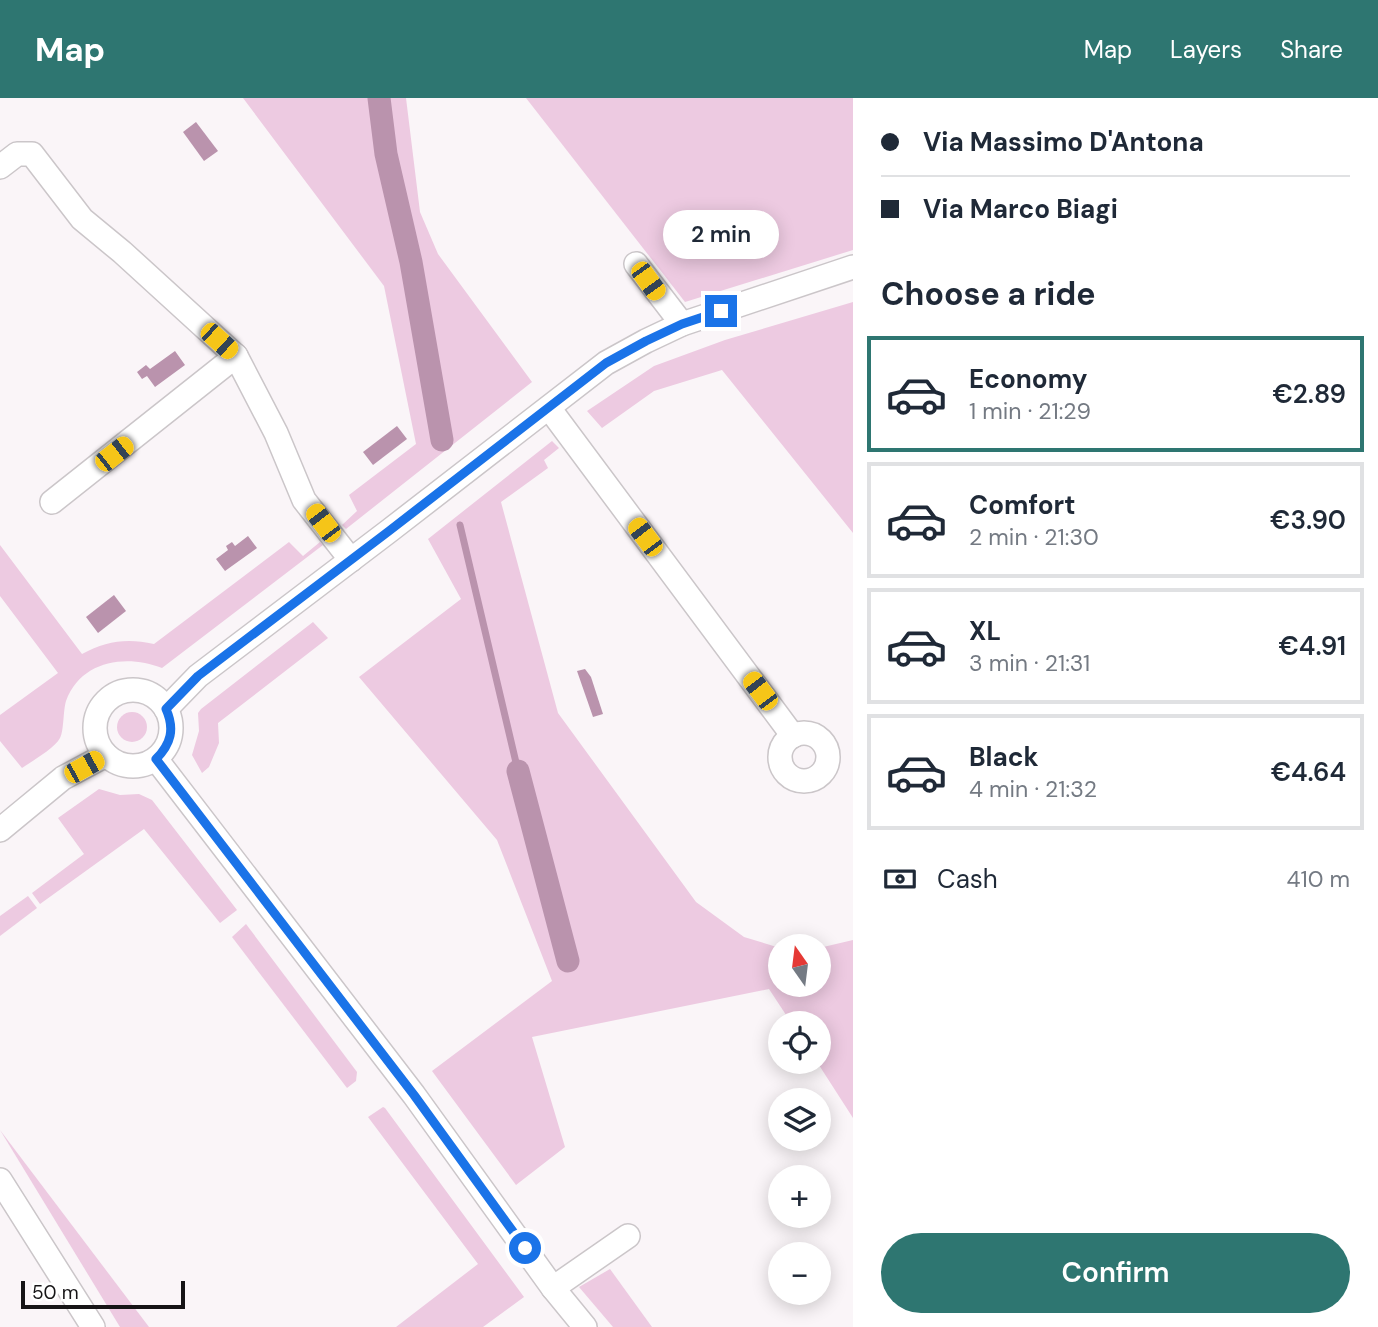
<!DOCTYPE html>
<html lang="en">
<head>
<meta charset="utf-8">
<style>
  body { margin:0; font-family:"DM Sans",sans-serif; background:#f6f6f7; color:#1f2937; height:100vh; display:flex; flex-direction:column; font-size:26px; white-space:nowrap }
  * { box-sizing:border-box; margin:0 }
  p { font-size:23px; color:#747a83 }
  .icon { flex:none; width:38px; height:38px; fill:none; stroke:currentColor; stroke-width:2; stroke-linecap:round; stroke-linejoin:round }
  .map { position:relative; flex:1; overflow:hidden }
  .sheet { display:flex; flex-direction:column; background:#fff; width:525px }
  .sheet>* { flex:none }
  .top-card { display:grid; align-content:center; height:154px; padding:0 28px; background:#fff }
  .needle { width:46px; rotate:346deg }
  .tools { position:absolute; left:768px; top:836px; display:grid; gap:14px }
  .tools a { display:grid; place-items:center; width:63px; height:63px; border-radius:50%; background:#fff; box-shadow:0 4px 18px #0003; font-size:35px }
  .scale { position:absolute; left:21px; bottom:18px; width:164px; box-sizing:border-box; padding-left:7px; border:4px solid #161416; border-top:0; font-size:19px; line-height:24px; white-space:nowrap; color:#161416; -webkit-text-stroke:5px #fff; paint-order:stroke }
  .end { position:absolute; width:32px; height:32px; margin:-16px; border:9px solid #1a73e8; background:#fff; box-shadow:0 0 0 4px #fff }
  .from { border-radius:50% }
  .bubble { position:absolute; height:49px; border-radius:24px; background:#fff; box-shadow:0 4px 18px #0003; font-size:23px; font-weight:600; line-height:49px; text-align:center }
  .car { position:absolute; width:21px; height:42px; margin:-21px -10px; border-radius:9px; box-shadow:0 0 5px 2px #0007; background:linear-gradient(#f5c518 24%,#345 0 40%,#f5c518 0 76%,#345 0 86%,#f5c518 0) }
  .top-card b { display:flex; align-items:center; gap:24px; height:66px; font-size:26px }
  .top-card b+b { border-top:2px solid #e0e1e3 }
  .top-card i { width:18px; height:18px; background:#1f2937 }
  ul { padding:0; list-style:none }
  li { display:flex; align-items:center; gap:21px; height:116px; margin:0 14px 10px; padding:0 14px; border:4px solid #e0e1e3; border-radius:0px }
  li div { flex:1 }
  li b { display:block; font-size:26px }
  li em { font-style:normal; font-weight:600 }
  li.selected { border-color:#2e7671 }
  li>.icon { width:63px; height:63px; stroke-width:1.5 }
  h2 { padding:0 28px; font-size:32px; line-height:84px }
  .pay { display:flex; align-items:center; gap:18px; height:77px; padding:0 28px; font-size:26px }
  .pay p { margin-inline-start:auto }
  .button { display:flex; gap:14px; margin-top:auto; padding:14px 28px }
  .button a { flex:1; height:80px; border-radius:42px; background:#2e7671; color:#fff; font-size:28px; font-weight:600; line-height:80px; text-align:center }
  header { display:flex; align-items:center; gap:42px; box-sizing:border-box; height:98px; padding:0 35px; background:#2e7671; color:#fff }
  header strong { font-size:33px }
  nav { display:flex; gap:38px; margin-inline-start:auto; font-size:24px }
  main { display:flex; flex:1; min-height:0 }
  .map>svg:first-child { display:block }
  .green { fill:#edcae1 }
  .water { fill:#ba93ad }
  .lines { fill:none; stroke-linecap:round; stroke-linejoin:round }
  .stream { stroke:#ba93ad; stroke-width:7 }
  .canal { stroke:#ba93ad; stroke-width:23 }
  .street-casing { stroke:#cbc6c9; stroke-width:26 }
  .street { stroke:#fff; stroke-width:23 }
  .route { stroke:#1a73e8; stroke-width:9 }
</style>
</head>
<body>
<header>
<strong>Map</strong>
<nav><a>Map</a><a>Layers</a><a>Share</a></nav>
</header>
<main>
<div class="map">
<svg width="853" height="1229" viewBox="0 0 853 1229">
  <rect width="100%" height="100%" fill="#faf5f8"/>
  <!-- green -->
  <g class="green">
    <path d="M 243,0 L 406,0 L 420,114 L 438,156 L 532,284 L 346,431 L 342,427 L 357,413 L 349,397 L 416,346 L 384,188 Z"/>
    <path d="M 526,0 L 853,0 L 853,152 L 685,204 Z"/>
    <path d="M 853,204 L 853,435 L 722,272 L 654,293 L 602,330 L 587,313 L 654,268 L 725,242 Z"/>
    <path d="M 552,343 L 559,350 L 544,362 L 548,370 L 501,404 L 558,615 L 696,804 L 744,839 L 780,850 L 780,887 L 819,887 L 819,850 L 853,842 L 853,1020 L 817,964 L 819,964 L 819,926 L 792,926 L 769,891 L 532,939 L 565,1049 L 516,1087 L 432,973 L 552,883 L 497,742 L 359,579 L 461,501 L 428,441 Z"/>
    <path d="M 289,444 L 303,458 L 320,444 L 323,447 L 162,570 C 127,556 81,562 66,603 C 63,613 64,633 60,640 C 55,650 32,663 22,670 L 0,643 L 0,617 L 58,575 L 0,498 L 0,447 L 82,556 C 106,543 127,540 154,546 Z"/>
    <path d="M 313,524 L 328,540 L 218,625 L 219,645 L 209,669 L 202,675 L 192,657 L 199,633 L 198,615 L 201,611 Z"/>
    <circle cx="132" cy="629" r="15"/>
    <path d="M 99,691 L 120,697 L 139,696 L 152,702 L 237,812 L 220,825 L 144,731 L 40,806 L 32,795 L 84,756 L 58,720 Z"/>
    <path d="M 28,798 L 37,810 L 0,838 L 0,818 Z"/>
    <path d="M 246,826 L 357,974 L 356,983 L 347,990 L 232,839 Z"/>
    <path d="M 383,1009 L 385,1010 L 524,1199 L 483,1229 L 396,1229 L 478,1166 L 368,1019 Z"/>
    <path d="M 0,1032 L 149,1229 L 120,1229 Z"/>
    <path d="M 610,1171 L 652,1229 L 613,1229 L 579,1189 Z"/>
  </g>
  <!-- water -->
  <g class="water">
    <path d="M 196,24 L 218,53 L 204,63 L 183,34 Z"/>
    <path d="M 175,253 L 185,267 L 155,289 L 147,278 L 142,281 L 137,274 L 146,267 L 150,271 Z"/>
    <path d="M 397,328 L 407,341 L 373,367 L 363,354 Z"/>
    <path d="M 248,438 L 257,450 L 225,473 L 216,461 L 228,452 L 226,448 L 232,444 L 235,448 Z"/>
    <path d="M 114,497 L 126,513 L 98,535 L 86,519 Z"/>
    <path d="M 585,571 L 591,579 L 603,616 L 593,619 L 577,573 Z"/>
  </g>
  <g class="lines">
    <!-- stream -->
    <path class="stream" d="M 460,427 L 518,673"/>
    <!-- canal -->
    <g class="canal">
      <path d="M 379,0 L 386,56 L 411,164 L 442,342"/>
      <path d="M 518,673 L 568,863"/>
    </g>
    <!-- street casing -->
    <g class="street-casing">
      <g id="street">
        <path d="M 0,69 L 17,56 L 32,56 L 82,121 L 122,154 L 236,258 L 276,335 L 304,402 L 351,462"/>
        <path d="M 636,166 L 682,226"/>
        <path d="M 549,310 L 793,638"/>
        <path d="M 52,404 L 236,258"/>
        <circle cx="133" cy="630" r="38"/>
        <path d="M 166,611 L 198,578 L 389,433 L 606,265 L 646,243 L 682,226 L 853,169"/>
        <circle cx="804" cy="659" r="24"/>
        <path d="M 156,661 L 414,997 L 553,1190 L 585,1229"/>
        <path d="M 0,732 L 63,680 L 106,657"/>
        <path d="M 0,1082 L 93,1229"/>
        <path d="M 553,1190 L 628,1138"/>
      </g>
    </g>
    <!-- street -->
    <use href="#street" class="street"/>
  </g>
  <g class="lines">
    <!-- route -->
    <path class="route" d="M 525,1150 L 414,997 L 156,661 C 171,646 175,631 166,611 L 198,578 L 389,433 L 606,265 L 646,243 L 682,226 L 721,213"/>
  </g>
</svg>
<div class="tools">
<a><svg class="needle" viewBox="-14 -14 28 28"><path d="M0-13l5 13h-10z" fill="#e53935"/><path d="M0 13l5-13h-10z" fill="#747a83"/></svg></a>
<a><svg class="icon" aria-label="locate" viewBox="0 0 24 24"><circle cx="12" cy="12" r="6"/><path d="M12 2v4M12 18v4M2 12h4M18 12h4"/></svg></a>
<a><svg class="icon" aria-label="layers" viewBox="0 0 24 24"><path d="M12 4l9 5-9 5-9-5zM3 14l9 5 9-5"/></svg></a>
<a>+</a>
<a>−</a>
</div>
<div class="scale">50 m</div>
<i class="end from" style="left:525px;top:1150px"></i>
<i class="end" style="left:721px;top:213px"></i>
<div class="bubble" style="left:663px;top:112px;width:116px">2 min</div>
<i class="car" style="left:648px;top:183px;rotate:144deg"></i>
<i class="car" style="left:219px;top:243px;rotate:132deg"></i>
<i class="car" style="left:114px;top:356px;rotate:52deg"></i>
<i class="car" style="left:323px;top:425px;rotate:323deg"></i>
<i class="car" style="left:645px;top:439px;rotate:323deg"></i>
<i class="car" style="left:760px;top:593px;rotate:323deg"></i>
<i class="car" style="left:84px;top:669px;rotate:61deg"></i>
</div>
<section class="sheet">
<div class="top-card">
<b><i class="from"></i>Via Massimo D'Antona</b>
<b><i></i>Via Marco Biagi</b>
</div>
<h2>Choose a ride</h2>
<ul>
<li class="selected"><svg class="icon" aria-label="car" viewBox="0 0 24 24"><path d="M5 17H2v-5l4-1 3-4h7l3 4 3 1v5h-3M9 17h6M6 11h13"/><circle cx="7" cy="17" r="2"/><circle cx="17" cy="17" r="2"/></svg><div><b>Economy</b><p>1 min · 21:29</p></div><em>€2.89</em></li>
<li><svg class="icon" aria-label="car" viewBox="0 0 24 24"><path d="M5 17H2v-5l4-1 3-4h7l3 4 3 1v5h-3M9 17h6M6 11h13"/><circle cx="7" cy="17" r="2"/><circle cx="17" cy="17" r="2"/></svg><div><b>Comfort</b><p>2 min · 21:30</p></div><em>€3.90</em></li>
<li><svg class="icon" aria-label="car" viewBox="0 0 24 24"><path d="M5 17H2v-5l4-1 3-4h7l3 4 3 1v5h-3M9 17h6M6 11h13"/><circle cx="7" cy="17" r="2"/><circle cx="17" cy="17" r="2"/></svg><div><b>XL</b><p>3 min · 21:31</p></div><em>€4.91</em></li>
<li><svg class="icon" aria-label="car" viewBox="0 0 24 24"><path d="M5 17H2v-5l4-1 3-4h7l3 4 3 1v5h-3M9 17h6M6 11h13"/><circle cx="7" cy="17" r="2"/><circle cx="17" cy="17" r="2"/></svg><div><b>Black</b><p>4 min · 21:32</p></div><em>€4.64</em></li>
</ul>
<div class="pay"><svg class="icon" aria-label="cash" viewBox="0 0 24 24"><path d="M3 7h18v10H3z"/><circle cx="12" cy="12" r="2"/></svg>Cash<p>410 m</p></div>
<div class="button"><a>Confirm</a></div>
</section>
</main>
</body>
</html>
